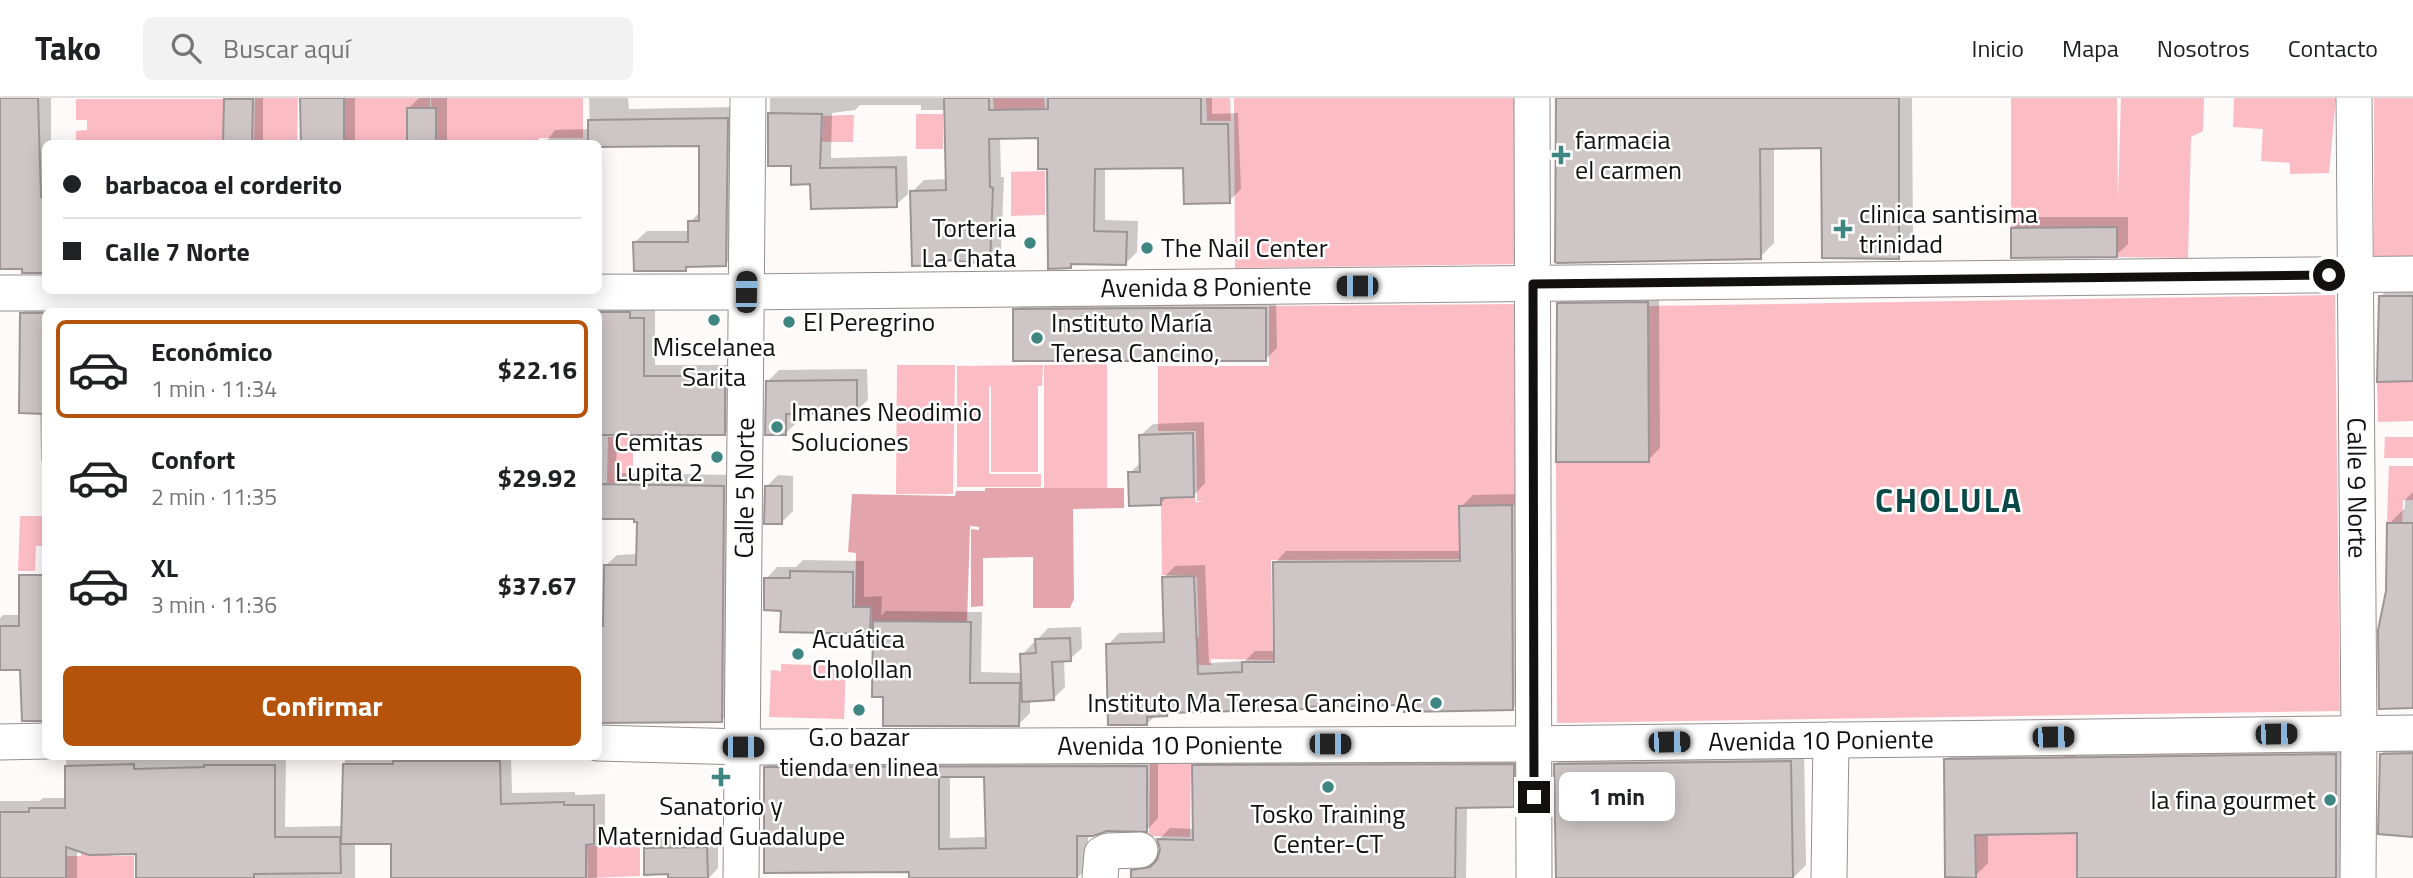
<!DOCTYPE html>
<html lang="es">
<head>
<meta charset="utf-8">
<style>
  body { margin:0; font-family:"Titillium Web",sans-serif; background:#f2f2f2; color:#202124; height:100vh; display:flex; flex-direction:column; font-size:26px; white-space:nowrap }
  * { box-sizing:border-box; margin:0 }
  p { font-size:23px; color:#757577 }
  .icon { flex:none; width:38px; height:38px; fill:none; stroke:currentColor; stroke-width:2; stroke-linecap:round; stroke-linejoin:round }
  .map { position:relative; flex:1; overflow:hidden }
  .drawer { position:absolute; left:42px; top:210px; width:560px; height:452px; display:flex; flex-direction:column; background:#fff; border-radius:10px; box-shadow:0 4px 18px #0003 }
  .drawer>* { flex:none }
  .banner { position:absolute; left:42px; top:42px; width:560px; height:154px; border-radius:10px; box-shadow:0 4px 18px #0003; display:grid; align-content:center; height:154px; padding:0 21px; background:#fff }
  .end { position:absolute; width:32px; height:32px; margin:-16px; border:9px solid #131010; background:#fff; box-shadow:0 0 0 4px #fff }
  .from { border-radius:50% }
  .bubble { position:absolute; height:49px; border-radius:10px; background:#fff; box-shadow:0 4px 18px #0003; font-size:23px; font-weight:700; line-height:49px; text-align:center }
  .car { position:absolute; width:21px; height:42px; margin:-21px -10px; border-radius:9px; box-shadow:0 0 5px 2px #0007; background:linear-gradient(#222 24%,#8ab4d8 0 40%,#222 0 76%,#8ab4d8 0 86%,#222 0) }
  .banner b { display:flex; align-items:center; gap:24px; height:66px; font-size:26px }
  .banner b+b { border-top:2px solid #e0e0e0 }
  .banner i { width:18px; height:18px; background:#202124 }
  ul { padding:12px 0 0; list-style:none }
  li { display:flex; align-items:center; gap:21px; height:98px; margin:0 14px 10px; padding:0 7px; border:4px solid transparent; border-radius:10px }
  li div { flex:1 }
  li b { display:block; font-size:26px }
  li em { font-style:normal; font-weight:700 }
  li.on { border-color:#b45309 }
  li>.icon { width:63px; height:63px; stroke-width:1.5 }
  .primary-button { display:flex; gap:14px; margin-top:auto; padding:14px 21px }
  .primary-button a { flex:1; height:80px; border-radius:10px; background:#b45309; color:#fff; font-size:28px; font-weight:700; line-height:80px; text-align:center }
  header { display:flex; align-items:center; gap:42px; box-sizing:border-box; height:98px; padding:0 35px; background:#fff; border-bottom:2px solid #e0e0e0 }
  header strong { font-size:33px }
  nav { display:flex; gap:38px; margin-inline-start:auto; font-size:24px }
  .search { width:490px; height:63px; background:#f2f2f2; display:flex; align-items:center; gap:18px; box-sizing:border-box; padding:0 24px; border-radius:10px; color:#757577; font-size:26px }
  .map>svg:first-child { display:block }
  .green { fill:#fcbcc4 }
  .forest { fill:#e3a4ac }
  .shadow { fill:#0003; fill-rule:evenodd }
  .building { fill:#cdc5c6; stroke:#9c9495; stroke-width:2; fill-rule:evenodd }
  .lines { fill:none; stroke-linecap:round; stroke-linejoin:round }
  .minor-casing { stroke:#968f8f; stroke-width:37 }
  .minor { stroke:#fff; stroke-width:35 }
  .route { stroke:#131010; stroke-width:9 }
  .poi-dot { fill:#3f8683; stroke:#fff; stroke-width:2.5 }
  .labels { text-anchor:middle; stroke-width:5; stroke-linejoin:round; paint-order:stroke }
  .poi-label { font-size:26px; fill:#131010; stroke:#fff; text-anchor:start }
  .street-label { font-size:26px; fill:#131010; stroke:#fff }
  .district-label { font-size:33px; font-weight:bold; letter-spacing:2px; fill:#084947; stroke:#fff }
</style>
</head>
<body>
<header>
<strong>Tako</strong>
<div class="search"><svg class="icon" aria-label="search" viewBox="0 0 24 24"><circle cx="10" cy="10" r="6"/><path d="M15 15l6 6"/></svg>Buscar aquí</div>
<nav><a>Inicio</a><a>Mapa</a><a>Nosotros</a><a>Contacto</a></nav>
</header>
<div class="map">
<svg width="2413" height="780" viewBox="0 0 2413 780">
  <rect width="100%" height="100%" fill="#fffafa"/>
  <!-- green -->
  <g class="green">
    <path d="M 255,0 L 298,0 L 297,45 L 254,45 Z"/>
    <path d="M 345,0 L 430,0 L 430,9 L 406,9 L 406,45 L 345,45 Z"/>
    <path d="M 431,0 L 583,0 L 583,40 L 539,40 L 538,46 L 432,45 Z"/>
    <path d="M 993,0 L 1044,0 L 1045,10 L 994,12 Z"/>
    <path d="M 1206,0 L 1230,0 L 1231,23 L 1207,23 Z"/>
    <path d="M 1234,0 L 1519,0 L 1520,166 L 1235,170 Z"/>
    <path d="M 2011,0 L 2117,0 L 2118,102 L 2121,0 L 2204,0 L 2203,33 L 2191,39 L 2188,160 L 2117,159 L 2117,129 L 2011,130 Z"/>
    <path d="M 2234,0 L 2336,0 L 2329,75 L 2290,76 L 2290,65 L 2261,63 L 2263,31 L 2233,29 Z"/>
    <rect x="2374" y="0" width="39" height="161"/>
    <path d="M 76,1 L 224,1 L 223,45 L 76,45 L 76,33 L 87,32 L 87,22 L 76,22 Z"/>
    <rect x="916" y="16" width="27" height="35"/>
    <path d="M 844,17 L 854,17 L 853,44 L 822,44 L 823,18 Z"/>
    <path d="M 1045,73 L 1045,117 L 1011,118 L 1011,74 Z"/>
    <path d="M 2335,197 L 2340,613 L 1557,625 L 1556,364 L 1649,363 L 1648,208 Z"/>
    <path d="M 1514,206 L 1515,407 L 1460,408 L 1460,461 L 1271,462 L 1273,562 L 1211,561 L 1211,567 L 1196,567 L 1195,539 L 1199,539 L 1197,481 L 1195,477 L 1162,477 L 1161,409 L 1162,401 L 1195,400 L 1196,404 L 1205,404 L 1197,403 L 1196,333 L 1158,333 L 1158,268 L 1269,268 L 1269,208 Z"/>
    <path d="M 1107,266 L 1107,390 L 1044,390 L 1044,267 Z"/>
    <path d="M 897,267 L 955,267 L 953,396 L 896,396 Z"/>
    <path d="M 1043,267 L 1042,288 L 1038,288 L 1038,374 L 991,374 L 991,288 L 989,289 L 989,376 L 1041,376 L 1041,389 L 957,389 L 957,268 Z"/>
    <path d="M 2413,283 L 2413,323 L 2378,324 L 2377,284 Z"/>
    <path d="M 608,339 L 633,339 L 633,385 L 607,385 Z"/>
    <path d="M 2385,339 L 2413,339 L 2413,360 L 2384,360 Z"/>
    <path d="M 2389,368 L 2413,368 L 2413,402 L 2403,402 L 2402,425 L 2387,425 Z"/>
    <path d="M 20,418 L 45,418 L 45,448 L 36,448 L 35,473 L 18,473 Z"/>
    <path d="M 781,566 L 846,568 L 844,621 L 769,619 L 771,572 L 781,573 Z"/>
    <path d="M 2064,648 L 2076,648 L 2077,780 L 1976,780 L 1975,737 L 2064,736 Z"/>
    <path d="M 1150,657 L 1191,658 L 1190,739 L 1149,738 Z"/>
    <path d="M 640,747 L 640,778 L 588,780 L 587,748 Z"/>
    <path d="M 111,752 L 111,758 L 134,758 L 134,780 L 67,780 L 67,758 L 81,758 L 81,755 Z"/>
  </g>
  <!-- forest -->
  <path class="forest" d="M 985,390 L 1124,390 L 1124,410 L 1073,411 L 1074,501 L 1070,510 L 1033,510 L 1033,459 L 983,460 L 983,508 L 971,509 L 971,431 L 979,432 L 979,429 L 970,428 L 967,525 L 896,539 L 871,538 L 872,509 L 855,508 L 856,455 L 848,454 L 852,396 L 955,398 L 956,393 L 985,393 Z"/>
  <!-- shadow -->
  <g class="shadow">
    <path d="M 0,0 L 51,0 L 51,46 L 46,46 L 46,173 L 24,169 L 0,169 Z"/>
    <rect x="225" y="0" width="38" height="46"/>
    <rect x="302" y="0" width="53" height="46"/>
    <path d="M 419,0 L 447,0 L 447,46 L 408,46 L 408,11 Z"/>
    <path d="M 589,0 L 628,0 L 629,11 L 738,9 L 737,155 L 725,167 L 690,167 L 685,171 L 635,144 L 647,133 L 690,133 L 690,124 L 701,113 L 701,46 L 544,46 L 555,32 L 590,31 Z"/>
    <path d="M 770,0 L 1212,0 L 1212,16 L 1238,15 L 1241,91 L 1229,103 L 1185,68 L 1105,69 L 1105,122 L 1138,123 L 1137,154 L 1126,165 L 1075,164 L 1070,169 L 1049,69 L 1039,39 L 1000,39 L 1001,79 L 1004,79 L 1001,152 L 989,164 L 951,161 L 947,165 L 912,94 L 924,82 L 947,81 L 946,12 L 921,12 L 921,7 L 860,7 L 855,12 L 832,15 L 831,60 L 907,58 L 908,96 L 896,107 L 812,85 L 793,67 L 769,66 Z"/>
    <path d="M 1558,0 L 1912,0 L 1913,144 L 1898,159 L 1823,48 L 1774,49 L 1774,145 L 1760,159 Z"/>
    <path d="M 2024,119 L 2128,119 L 2128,146 L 2116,157 L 2012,131 Z"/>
    <path d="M 2391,189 L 2413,189 L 2413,281 L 2381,198 Z"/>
    <path d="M 1659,194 L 1660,350 L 1648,362 L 1558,206 L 1570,195 Z"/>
    <path d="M 1276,199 L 1277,250 L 1265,262 L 1015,212 L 1026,201 Z"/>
    <path d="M 33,204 L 655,210 L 655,267 L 736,267 L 736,324 L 724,336 L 617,335 L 616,375 L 735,377 L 733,610 L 722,622 L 598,623 L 598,517 L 605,517 L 605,468 L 617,457 L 638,456 L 638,422 L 636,419 L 598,419 L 598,214 L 46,214 L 46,363 L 41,363 L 40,314 L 22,216 Z"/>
    <path d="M 867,271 L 868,302 L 856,313 L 797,314 L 797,324 L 785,336 L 767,284 L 779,272 Z"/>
    <path d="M 1204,324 L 1205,385 L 1194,397 L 1168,398 L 1161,405 L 1130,375 L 1142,363 L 1141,337 L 1153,326 Z"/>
    <path d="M 778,377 L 793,378 L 793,413 L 782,424 L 766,389 Z"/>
    <path d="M 2413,394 L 2413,608 L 2388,493 L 2389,426 L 2405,410 L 2405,402 Z"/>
    <path d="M 1522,396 L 1524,598 L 1513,610 L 1406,605 L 1169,613 L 1166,617 L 1156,617 L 1147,626 L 1108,547 L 1119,535 L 1166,534 L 1164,479 L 1175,468 L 1205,467 L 1209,565 L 1245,563 L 1255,553 L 1276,553 L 1275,465 L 1286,453 L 1462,453 L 1461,409 L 1473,397 Z"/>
    <path d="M 803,462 L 864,463 L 864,499 L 882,498 L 881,518 L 886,513 L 982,514 L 981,574 L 1022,575 L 1022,557 L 1033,545 L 1037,545 L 1037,542 L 1048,530 L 1081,529 L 1082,550 L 1070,561 L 1064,562 L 1065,589 L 1053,601 L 1030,602 L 1030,615 L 1019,626 L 885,597 L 875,530 L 870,535 L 783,511 L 766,481 L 777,469 L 796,469 Z"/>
    <path d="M 46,499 L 46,621 L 23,622 L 22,571 L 0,571 L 0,520 L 3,517 L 21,517 Z"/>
    <path d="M 2349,644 L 2349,780 L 2079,780 L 2078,734 L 1988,735 L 1988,765 L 1975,778 L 1946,662 L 1959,649 Z"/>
    <path d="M 2393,645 L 2413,645 L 2413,736 L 2381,656 Z"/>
    <path d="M 1804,650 L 1806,767 L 1793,780 L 1559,780 L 1556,666 L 1570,652 Z"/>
    <path d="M 1524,655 L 1525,696 L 1513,707 L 1467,708 L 1466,780 L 1133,780 L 1133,773 L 1144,761 L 1160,759 L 1162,751 L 1159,741 L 1170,730 L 1195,731 L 1194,668 L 1205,657 Z"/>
    <path d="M 1158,657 L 1158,720 L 1147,732 L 1107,731 L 1088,737 L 1088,769 L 1077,780 L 911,780 L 911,773 L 765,670 L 777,658 ZM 950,677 L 986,677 L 987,739 L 950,740 Z"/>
    <path d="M 66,658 L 286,658 L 285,729 L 343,728 L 345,658 L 511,658 L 512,695 L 575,694 L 575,697 L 605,696 L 605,733 L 597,742 L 597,780 L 393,780 L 393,744 L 355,744 L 355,780 L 155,780 L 138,754 L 77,751 L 77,780 L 0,780 L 0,703 L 39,703 L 43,700 L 67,700 Z"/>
    <path d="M 657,739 L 718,739 L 718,770 L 709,780 L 669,780 L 669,774 L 646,751 Z"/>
  </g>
  <!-- building -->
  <g class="building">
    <path d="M 0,0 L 38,0 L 41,99 L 46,99 L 46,175 L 22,175 L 22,171 L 0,171 Z"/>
    <path d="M 300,0 L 344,0 L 344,46 L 301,46 Z"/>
    <path d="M 944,0 L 989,0 L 989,12 L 1048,11 L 1048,0 L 1201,0 L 1201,26 L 1228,26 L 1230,105 L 1184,106 L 1183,70 L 1095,71 L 1094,133 L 1127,134 L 1126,167 L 1071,166 L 1071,170 L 1048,171 L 1047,71 L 1038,71 L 1038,40 L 989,41 L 990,89 L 993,90 L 990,166 L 947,162 L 947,167 L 912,168 L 910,93 L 946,92 Z"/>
    <path d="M 1556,0 L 1899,0 L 1899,161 L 1822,160 L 1821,50 L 1760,51 L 1761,161 L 1557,165 L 1555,164 Z"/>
    <path d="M 224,1 L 253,1 L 252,46 L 223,46 Z"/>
    <rect x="407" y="10" width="29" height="36"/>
    <path d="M 768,15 L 822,16 L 820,70 L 896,69 L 897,109 L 811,111 L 810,86 L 791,87 L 791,68 L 768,68 Z"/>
    <path d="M 728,20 L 726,168 L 686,169 L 686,173 L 634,173 L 633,144 L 688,144 L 688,123 L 699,123 L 699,48 L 598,49 L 598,46 L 588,46 L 588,22 Z"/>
    <path d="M 2117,129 L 2117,159 L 2011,160 L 2011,130 Z"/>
    <path d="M 2379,198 L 2413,198 L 2413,283 L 2377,284 Z"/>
    <path d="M 1648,204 L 1649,364 L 1556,364 L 1557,205 Z"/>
    <path d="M 1164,210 L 1266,210 L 1266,263 L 1013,263 L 1013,211 Z"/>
    <path d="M 598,214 L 630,214 L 630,220 L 644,220 L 644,278 L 725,278 L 725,337 L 598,337 Z"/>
    <path d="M 20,215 L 46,215 L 46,316 L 19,315 Z"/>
    <path d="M 857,282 L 857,315 L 786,316 L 786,337 L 765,337 L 766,283 Z"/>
    <path d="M 1193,335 L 1194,399 L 1161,400 L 1161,407 L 1129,408 L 1128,374 L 1140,374 L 1139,337 Z"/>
    <path d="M 598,386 L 724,388 L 722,624 L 598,625 L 598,528 L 603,528 L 604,467 L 636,467 L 637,424 L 634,424 L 634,421 L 598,421 Z"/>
    <path d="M 765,388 L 782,388 L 782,426 L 764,426 Z"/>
    <path d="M 1512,407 L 1513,612 L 1404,614 L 1404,607 L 1304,609 L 1304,611 L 1167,615 L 1167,618 L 1147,619 L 1147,627 L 1108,627 L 1106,546 L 1164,544 L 1162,479 L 1194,478 L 1198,576 L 1242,574 L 1242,564 L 1274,564 L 1273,464 L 1460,463 L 1459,408 Z"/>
    <path d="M 2387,425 L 2413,425 L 2413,610 L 2379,611 L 2378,532 L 2386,493 Z"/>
    <path d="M 790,473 L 853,474 L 853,509 L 871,509 L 870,536 L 780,534 L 781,513 L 764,512 L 764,480 L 790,480 Z"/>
    <path d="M 19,477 L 46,477 L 44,623 L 22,623 L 20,572 L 0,572 L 0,528 L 19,528 Z"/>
    <path d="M 873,523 L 971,524 L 970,585 L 1020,585 L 1019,628 L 883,628 L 883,599 L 872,599 Z"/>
    <path d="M 1070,540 L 1071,563 L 1052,564 L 1054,602 L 1022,604 L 1020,556 L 1036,555 L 1035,541 Z"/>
    <path d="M 2413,655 L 2413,739 L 2378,736 L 2380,656 Z"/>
    <path d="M 2336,656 L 2336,780 L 2077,780 L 2077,735 L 1975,737 L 1976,780 L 1945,779 L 1944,661 Z"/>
    <path d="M 393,663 L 500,663 L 501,706 L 564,704 L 564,707 L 594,707 L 594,746 L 586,747 L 586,780 L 391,780 L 391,746 L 341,746 L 343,666 L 393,666 Z"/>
    <path d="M 1791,663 L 1793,780 L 1556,780 L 1554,666 Z"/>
    <path d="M 134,666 L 134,671 L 204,669 L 204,667 L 275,667 L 275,739 L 340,739 L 341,775 L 254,776 L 254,780 L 136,780 L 136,756 L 89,757 L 66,749 L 66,780 L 0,780 L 0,714 L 29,714 L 29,710 L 65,710 L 65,668 Z"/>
    <path d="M 1514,666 L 1514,709 L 1456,710 L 1455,780 L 1131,780 L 1131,772 L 1150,769 L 1157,762 L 1160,751 L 1157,741 L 1193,742 L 1192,667 Z"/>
    <path d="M 1147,668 L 1147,734 L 1107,733 L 1093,738 L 1077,738 L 1077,780 L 909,780 L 909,774 L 764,775 L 764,669 ZM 939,679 L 984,679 L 986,750 L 939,751 Z"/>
    <path d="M 707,749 L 708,780 L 668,780 L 668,776 L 644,777 L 644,750 Z"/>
  </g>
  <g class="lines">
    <!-- minor casing -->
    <g class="minor-casing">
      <g id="minor">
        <path d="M 1532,0 L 1534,780"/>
        <path id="s1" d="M 2354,0 L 2359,635 L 2358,780"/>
        <path id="s2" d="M 0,195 L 746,194 L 2413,176"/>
        <path d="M 0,644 L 46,643"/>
        <path id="s3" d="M 598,645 L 743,649 L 1525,646 L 2413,635"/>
        <path id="s4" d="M 741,780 L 748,0"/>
        <path d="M 1100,780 L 1102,756 L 1108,753 L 1140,752"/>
        <path d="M 1829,780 L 1831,642"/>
      </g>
    </g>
    <!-- minor -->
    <use href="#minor" class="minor"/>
  </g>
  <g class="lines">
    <!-- route -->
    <path class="route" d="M 1534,699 L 1533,186 L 2329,177"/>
  </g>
  <!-- markers -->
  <g class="poi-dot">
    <path d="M1557.5 46.5h7v7h7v7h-7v7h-7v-7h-7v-7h7z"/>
    <path d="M1839.5 120.5h7v7h7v7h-7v7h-7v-7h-7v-7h7z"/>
    <circle cx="1030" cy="145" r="7"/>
    <circle cx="1147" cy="150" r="7"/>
    <circle cx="714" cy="222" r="7"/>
    <circle cx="789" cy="224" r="7"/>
    <circle cx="1037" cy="240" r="7"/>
    <circle cx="777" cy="329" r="7"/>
    <circle cx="717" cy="359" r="7"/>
    <circle cx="798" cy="556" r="7"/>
    <circle cx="1436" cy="605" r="7"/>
    <circle cx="859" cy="612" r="7"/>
    <path d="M717.5 668.5h7v7h7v7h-7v7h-7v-7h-7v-7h7z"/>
    <circle cx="1328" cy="689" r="7"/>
    <circle cx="2330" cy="702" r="7"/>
  </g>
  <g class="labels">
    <!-- poi labels -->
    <g class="poi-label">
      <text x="1575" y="51">farmacia<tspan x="1575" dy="30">el carmen</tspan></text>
      <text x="1859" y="125">clinica santisima<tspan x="1859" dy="30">trinidad</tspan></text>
      <text x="1016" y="139" text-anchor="end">Torteria<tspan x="1016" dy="30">La Chata</tspan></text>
      <text x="1161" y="159">The Nail Center</text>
      <text x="803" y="233">El Peregrino</text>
      <text x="1051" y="234">Instituto María<tspan x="1051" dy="30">Teresa Cancino,</tspan></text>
      <text x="714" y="258" text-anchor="middle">Miscelanea<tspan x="714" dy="30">Sarita</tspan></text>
      <text x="791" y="323">Imanes Neodimio<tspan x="791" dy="30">Soluciones</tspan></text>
      <text x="703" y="353" text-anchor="end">Cemitas<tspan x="703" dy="30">Lupita 2</tspan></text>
      <text x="812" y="550">Acuática<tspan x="812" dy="30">Cholollan</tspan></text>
      <text x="1422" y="614" text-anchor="end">Instituto Ma Teresa Cancino Ac</text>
      <text x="859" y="648" text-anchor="middle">G.o bazar<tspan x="859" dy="30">tienda en linea</tspan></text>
      <text x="2316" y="711" text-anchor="end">la fina gourmet</text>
      <text x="721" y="717" text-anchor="middle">Sanatorio y<tspan x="721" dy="30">Maternidad Guadalupe</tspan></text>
      <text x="1328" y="725" text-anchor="middle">Tosko Training<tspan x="1328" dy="30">Center-CT</tspan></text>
    </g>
    <!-- street labels -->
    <g class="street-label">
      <text dy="9" stroke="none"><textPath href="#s2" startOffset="1206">Avenida 8 Poniente</textPath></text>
      <text dy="9" stroke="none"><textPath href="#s4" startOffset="390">Calle 5 Norte</textPath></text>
      <text dy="9" stroke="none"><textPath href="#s1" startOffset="390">Calle 9 Norte</textPath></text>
      <text dy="9" stroke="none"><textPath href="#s3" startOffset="1223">Avenida 10 Poniente</textPath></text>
      <text dy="9" stroke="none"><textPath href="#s3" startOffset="572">Avenida 10 Poniente</textPath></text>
    </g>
    <!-- district labels -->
    <g class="district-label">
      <text x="1949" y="414">CHOLULA</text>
    </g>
  </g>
</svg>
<i class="end from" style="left:2329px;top:177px"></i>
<i class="end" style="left:1534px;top:699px"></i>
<div class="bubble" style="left:1559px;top:674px;width:116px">1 min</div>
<i class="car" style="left:1357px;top:188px;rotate:270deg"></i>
<i class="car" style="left:746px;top:194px;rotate:1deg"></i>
<i class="car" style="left:2276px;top:636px;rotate:89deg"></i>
<i class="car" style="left:2053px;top:639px;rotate:89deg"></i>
<i class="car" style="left:1669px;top:644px;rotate:89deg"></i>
<i class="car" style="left:1330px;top:646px;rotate:90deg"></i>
<i class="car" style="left:743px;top:649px;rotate:90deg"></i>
<div class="banner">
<b><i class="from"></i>barbacoa el corderito</b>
<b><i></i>Calle 7 Norte</b>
</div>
<section class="drawer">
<ul>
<li class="on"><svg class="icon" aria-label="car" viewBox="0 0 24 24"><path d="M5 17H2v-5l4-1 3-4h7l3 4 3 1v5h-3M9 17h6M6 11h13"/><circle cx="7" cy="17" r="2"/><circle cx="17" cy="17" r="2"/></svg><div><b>Económico</b><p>1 min · 11:34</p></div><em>$22.16</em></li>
<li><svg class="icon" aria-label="car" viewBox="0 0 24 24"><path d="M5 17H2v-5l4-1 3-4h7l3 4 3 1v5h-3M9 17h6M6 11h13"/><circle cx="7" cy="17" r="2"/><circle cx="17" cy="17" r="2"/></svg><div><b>Confort</b><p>2 min · 11:35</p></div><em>$29.92</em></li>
<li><svg class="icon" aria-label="car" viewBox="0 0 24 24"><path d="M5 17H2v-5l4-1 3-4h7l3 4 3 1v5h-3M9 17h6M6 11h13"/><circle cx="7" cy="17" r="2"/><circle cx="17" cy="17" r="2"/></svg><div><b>XL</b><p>3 min · 11:36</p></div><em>$37.67</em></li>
</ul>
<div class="primary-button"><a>Confirmar</a></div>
</section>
</div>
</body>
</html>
